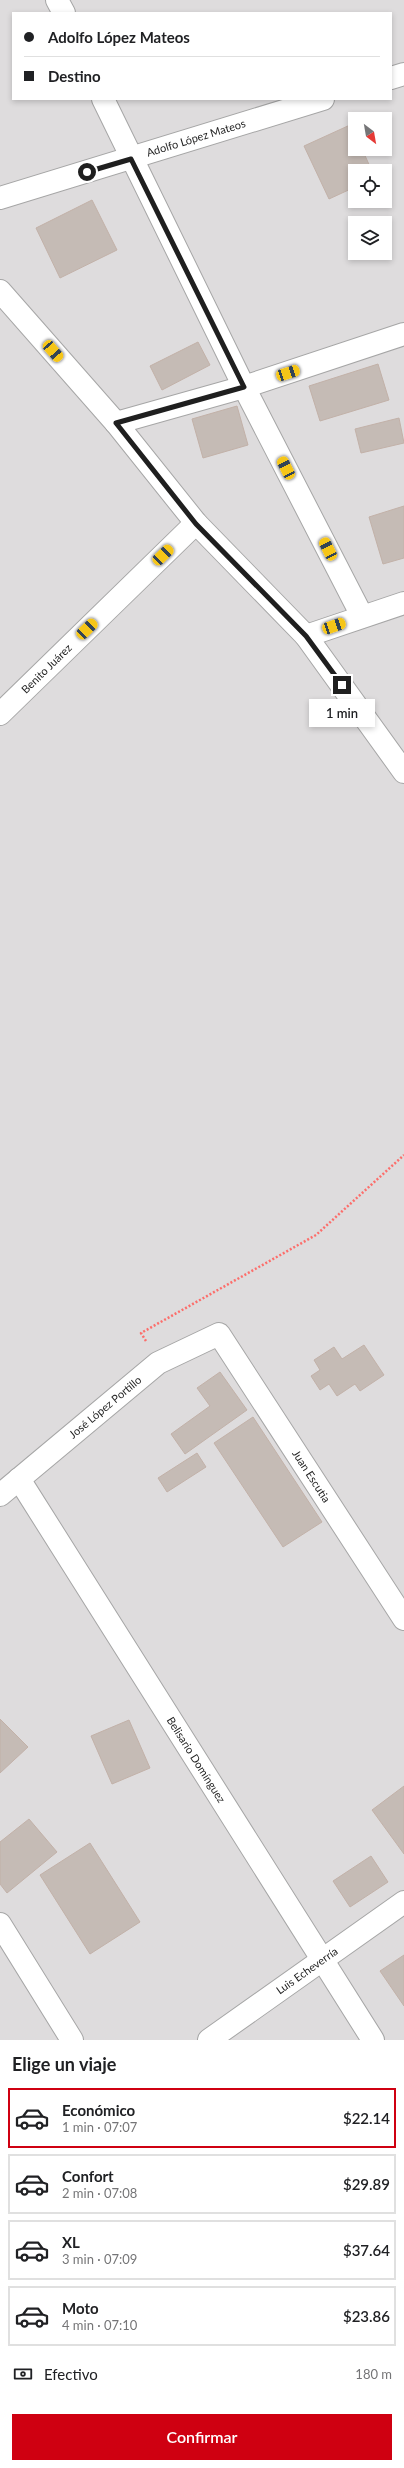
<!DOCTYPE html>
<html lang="es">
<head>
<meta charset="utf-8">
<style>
  body { margin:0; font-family:Lato,sans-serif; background:#f6f6f6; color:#202124; height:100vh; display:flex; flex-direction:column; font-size:15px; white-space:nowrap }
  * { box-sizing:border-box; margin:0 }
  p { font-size:13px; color:#757577 }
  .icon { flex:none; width:22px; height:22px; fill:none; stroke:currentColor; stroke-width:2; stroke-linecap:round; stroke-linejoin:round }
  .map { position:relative; height:2040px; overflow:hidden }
  .sheet { display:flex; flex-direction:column; background:#fff; flex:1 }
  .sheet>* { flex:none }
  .guide { position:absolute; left:12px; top:12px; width:380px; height:88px; border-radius:0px; box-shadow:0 2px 6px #0003; display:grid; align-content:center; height:88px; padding:0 12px; background:#fff }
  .needle { width:26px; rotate:149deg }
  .tools { position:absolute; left:348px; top:112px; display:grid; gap:8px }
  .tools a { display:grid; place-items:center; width:44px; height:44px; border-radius:0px; background:#fff; box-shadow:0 2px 6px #0003; font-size:20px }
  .end { position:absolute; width:18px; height:18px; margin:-9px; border:5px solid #1f1f1f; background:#fff; box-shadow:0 0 0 2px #fff }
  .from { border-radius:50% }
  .bubble { position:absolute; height:28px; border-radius:0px; background:#fff; box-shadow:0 2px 6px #0003; font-size:13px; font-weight:600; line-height:28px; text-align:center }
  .car { position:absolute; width:12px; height:24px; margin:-12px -6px; border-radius:5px; box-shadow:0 0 3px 1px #0007; background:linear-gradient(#f5c518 24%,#345 0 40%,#f5c518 0 76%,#345 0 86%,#f5c518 0) }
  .guide b { display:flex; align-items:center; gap:14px; height:38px; font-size:15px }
  .guide b+b { border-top:1px solid #e0e0e0 }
  .guide i { width:10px; height:10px; background:#202124 }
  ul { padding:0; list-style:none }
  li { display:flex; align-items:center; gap:12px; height:60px; margin:0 8px 6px; padding:0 4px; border:2px solid #e0e0e0; border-radius:0px }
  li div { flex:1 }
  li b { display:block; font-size:15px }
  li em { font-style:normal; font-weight:600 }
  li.active { border-color:#cf0011 }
  li>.icon { width:36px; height:36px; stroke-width:1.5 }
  h2 { padding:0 12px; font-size:18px; line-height:48px }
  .pay { display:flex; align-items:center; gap:10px; height:44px; padding:0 12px; font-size:15px }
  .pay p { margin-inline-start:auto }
  .button { display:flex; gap:8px; margin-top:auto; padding:8px 12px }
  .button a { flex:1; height:46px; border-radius:0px; background:#cf0011; color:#fff; font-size:16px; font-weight:600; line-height:46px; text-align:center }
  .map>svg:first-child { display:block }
  .residential { fill:#dedcdd; fill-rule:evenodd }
  .building { fill:#c5bbb5; stroke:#c2b1a8 }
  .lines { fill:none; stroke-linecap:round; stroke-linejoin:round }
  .street-casing { stroke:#a6a6a6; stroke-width:24 }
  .path { stroke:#fc6e6b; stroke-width:2.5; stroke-dasharray:2 2; stroke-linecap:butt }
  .street { stroke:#fff; stroke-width:22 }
  .route { stroke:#1f1f1f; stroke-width:5 }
  .labels { text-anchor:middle; stroke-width:3; stroke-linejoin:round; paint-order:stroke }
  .street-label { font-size:11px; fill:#1f1f1f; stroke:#fff }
</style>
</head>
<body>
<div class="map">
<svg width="404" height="2040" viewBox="0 0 404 2040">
  <rect width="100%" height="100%" fill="#f0ece6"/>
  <!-- residential -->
  <path class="residential" d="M 0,0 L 404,0 L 404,2040 L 0,2040 ZM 13,13 L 391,13 L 391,99 L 13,99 ZM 355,119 L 385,119 L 385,149 L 355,149 ZM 355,171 L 385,171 L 385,201 L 355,201 ZM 355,223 L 385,223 L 385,253 L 355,253 Z"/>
  <!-- building -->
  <g class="building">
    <path d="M 350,125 L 355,135 L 355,149 L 362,149 L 372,171 L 355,171 L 355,187 L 329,199 L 304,146 Z"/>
    <path d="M 92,200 L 117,250 L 60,278 L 36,228 Z"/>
    <path d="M 198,342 L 210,365 L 162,390 L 150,366 Z"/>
    <path d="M 378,364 L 389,400 L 320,421 L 309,386 Z"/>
    <path d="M 237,406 L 248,445 L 203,458 L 192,419 Z"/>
    <path d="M 399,418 L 404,443 L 361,453 L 355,429 Z"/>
    <path d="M 404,506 L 404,558 L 383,564 L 369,517 Z"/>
    <path d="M 364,1345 L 384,1375 L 360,1391 L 355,1384 L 337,1396 L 329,1384 L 320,1390 L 311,1376 L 320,1370 L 314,1360 L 334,1347 L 342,1359 Z"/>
    <path d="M 220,1372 L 247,1410 L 185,1454 L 171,1434 L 210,1406 L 197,1388 Z"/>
    <path d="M 253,1417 L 322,1522 L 283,1547 L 214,1443 Z"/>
    <path d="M 197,1453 L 206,1467 L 167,1492 L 158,1478 Z"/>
    <path d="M 0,1719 L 28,1747 L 0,1773 Z"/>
    <path d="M 129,1720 L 150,1768 L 112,1784 L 91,1736 Z"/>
    <path d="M 404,1786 L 404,1854 L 372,1810 Z"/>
    <path d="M 29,1819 L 57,1852 L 7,1893 L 0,1884 L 0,1842 Z"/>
    <path d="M 90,1843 L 140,1922 L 90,1954 L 40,1875 Z"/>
    <path d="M 371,1856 L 388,1882 L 350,1907 L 333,1881 Z"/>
    <path d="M 404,1955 L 404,2006 L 380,1971 Z"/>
  </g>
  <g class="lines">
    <!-- street casing -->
    <g class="street-casing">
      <g id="street">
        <path d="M 57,0 L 64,13"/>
        <path d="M 391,78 L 404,74"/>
        <path d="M 103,99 L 244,387 L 362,616"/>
        <path id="s1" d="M 0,198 L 323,99"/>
        <path d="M 0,291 L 116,423 L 196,523 L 306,636 L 404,772"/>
        <path d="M 116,423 L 244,387 L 404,334"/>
        <path d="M 306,636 L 404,603"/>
        <path id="s2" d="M 0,714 L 196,523"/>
        <path id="s3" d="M 19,1479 L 373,2040"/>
        <path id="s4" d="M 0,1495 L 158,1363 L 219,1334 L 404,1619"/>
        <path d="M 0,1924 L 72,2040"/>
        <path id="s5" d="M 209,2040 L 404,1902"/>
      </g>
    </g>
    <!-- path -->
    <path class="path" d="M 146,1341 L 141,1333 L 316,1235 L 404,1155"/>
    <!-- street -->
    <use href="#street" class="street"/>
  </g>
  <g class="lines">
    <!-- route -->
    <path class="route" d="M 87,172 L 131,159 L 244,387 L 116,423 L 196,524 L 306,636 L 342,685"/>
  </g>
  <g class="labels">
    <!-- street labels -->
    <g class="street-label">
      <text dy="4" stroke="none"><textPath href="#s1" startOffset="205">Adolfo López Mateos</textPath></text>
      <text dy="4" stroke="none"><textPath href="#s2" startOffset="65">Benito Juárez</textPath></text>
      <text dy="4" stroke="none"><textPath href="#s4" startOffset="137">José López Portillo</textPath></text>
      <text dy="4" stroke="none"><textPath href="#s4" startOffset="443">Juan Escutia</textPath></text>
      <text dy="4" stroke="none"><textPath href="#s3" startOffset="332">Belisario Domínguez</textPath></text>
      <text dy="4" stroke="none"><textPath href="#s5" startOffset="120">Luis Echeverría</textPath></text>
    </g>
  </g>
</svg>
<div class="tools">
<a><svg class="needle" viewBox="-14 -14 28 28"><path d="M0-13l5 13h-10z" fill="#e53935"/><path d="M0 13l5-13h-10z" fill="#757577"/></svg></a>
<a><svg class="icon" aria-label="locate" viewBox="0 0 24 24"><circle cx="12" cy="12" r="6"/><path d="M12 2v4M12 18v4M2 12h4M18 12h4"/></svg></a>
<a><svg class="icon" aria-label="layers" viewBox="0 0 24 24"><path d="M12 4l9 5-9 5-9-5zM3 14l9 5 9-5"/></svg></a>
</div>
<i class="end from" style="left:87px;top:172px"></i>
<i class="end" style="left:342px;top:685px"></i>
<div class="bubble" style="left:309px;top:699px;width:66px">1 min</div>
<i class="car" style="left:53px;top:351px;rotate:139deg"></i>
<i class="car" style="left:288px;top:373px;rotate:72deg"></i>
<i class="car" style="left:286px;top:468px;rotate:333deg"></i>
<i class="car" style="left:328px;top:549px;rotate:333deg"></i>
<i class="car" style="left:163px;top:555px;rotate:46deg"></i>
<i class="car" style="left:334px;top:626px;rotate:71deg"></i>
<i class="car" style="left:87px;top:629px;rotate:46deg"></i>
<div class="guide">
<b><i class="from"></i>Adolfo López Mateos</b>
<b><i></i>Destino</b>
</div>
</div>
<section class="sheet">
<h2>Elige un viaje</h2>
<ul>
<li class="active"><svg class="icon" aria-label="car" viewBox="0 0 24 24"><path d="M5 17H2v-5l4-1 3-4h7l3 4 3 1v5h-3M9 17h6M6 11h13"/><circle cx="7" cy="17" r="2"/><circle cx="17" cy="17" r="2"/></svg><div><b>Económico</b><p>1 min · 07:07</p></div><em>$22.14</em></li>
<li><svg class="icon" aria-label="car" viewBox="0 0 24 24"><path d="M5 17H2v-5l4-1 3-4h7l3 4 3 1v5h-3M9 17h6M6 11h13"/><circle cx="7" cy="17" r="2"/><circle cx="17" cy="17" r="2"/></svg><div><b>Confort</b><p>2 min · 07:08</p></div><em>$29.89</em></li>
<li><svg class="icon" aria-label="car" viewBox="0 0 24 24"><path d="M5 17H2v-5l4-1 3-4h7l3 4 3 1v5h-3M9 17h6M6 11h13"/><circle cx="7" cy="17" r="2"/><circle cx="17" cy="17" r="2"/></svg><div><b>XL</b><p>3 min · 07:09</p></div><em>$37.64</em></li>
<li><svg class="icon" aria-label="car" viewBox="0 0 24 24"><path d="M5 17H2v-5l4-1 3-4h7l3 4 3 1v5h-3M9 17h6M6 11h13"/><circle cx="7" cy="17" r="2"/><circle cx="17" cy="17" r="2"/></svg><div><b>Moto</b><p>4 min · 07:10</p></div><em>$23.86</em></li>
</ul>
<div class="pay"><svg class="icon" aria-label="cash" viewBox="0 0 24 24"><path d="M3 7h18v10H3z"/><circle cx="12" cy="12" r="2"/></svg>Efectivo<p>180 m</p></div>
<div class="button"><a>Confirmar</a></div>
</section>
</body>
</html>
